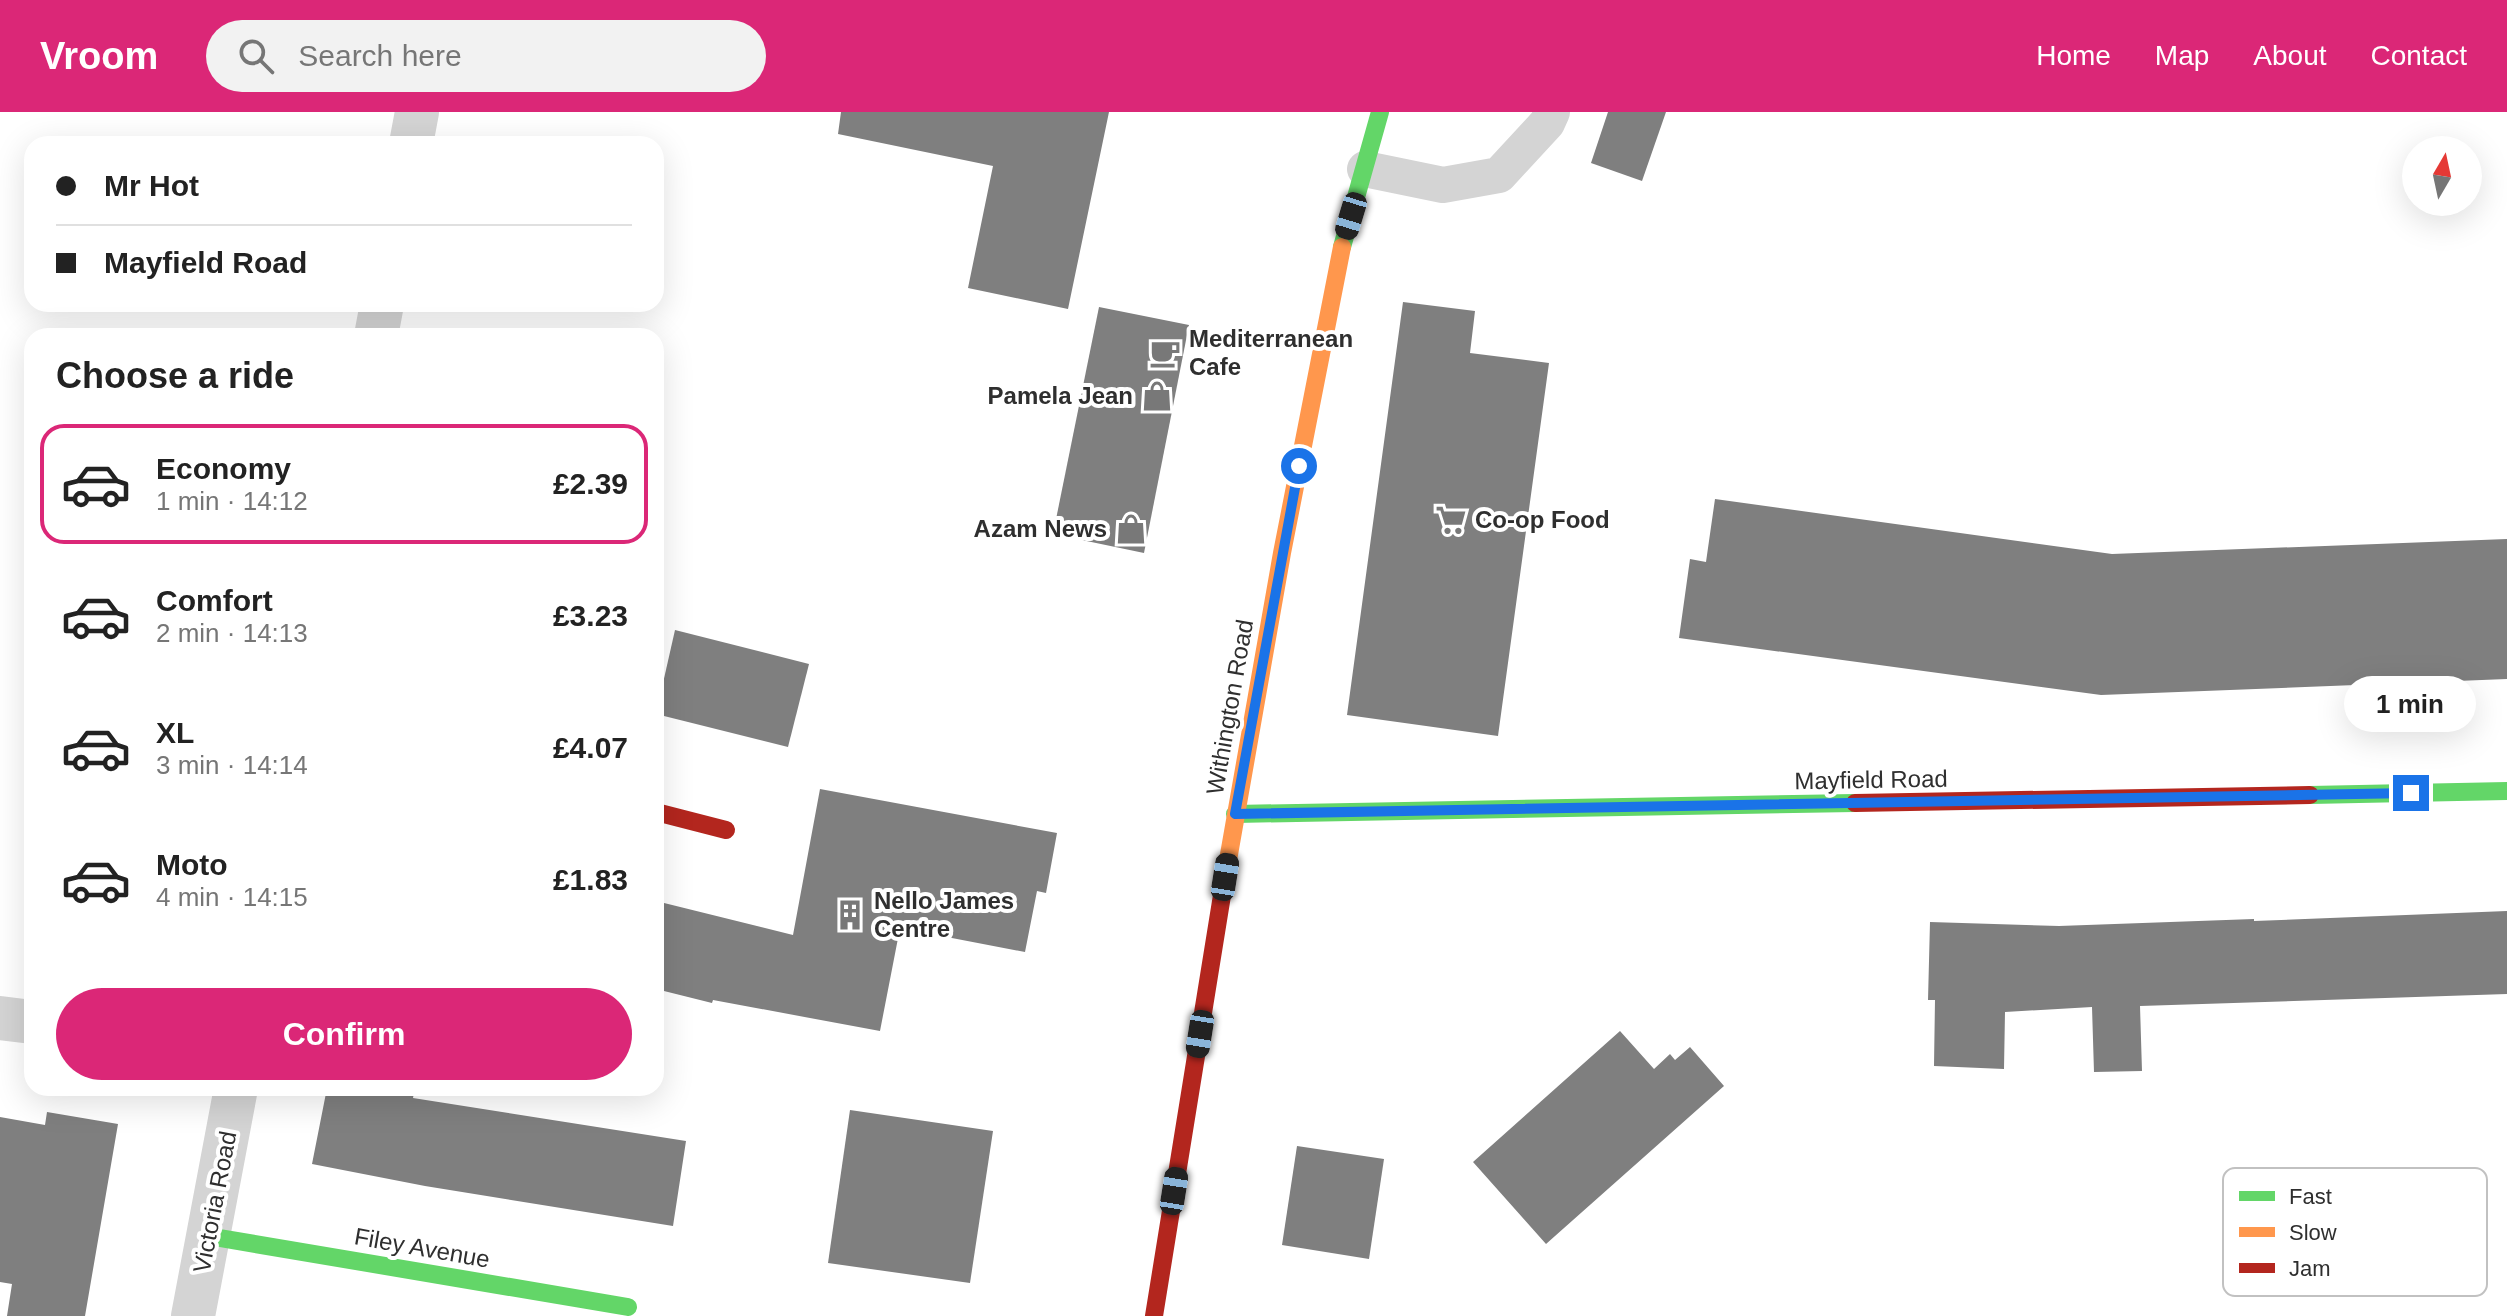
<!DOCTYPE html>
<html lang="en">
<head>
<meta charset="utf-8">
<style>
  body { margin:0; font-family:Helvetica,sans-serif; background:#f2f2f2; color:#222; height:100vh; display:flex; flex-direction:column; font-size:30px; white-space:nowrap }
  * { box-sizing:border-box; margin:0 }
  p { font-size:26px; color:#767676 }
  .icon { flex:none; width:44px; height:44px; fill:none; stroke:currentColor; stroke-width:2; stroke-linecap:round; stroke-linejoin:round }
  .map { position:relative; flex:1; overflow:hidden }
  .details { position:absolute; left:24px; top:216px; width:640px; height:768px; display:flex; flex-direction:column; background:#fff; border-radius:24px; box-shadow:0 8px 32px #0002 }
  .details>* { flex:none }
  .banner { position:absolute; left:24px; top:24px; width:640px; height:176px; border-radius:24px; box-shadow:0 8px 32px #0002; display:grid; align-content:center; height:176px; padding:0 32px; background:#fff }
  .needle { width:52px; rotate:9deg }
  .controls { position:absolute; left:2402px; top:24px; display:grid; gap:16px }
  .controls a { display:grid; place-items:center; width:80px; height:80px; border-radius:50%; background:#fff; box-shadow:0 8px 32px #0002; font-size:40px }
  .end { position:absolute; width:36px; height:36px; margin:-18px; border:10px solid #1a73e8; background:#fff; box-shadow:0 0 0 4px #fff }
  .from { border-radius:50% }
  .bubble { position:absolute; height:56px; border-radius:28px; background:#fff; box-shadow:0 8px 32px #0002; font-size:26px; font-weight:700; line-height:56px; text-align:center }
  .car { position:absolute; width:24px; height:48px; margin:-24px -12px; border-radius:10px; box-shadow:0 0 6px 2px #0007; background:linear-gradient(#222 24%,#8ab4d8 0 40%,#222 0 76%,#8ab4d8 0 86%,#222 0) }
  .banner b { display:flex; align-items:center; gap:28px; height:76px; font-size:30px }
  .banner b+b { border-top:2px solid #e0e0e0 }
  .banner i { width:20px; height:20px; background:#222 }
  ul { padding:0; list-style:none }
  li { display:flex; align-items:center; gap:24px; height:120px; margin:0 16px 12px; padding:0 16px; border:4px solid transparent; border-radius:24px }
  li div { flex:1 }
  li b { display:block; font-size:30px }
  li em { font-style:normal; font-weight:700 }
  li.active { border-color:#db2777 }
  li>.icon { width:72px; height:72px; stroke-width:1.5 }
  h2 { padding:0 32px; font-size:36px; line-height:96px }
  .button { display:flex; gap:16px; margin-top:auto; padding:16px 32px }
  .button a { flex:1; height:92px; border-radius:48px; background:#db2777; color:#fff; font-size:32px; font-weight:700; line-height:92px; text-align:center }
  header { display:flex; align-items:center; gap:48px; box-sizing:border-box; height:112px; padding:0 40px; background:#db2777; color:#fff }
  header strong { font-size:38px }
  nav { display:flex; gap:44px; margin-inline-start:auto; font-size:28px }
  .search { width:560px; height:72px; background:#f2f2f2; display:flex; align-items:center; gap:20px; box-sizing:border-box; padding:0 28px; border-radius:44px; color:#767676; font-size:30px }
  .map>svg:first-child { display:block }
  .building { fill:#7f7f7f }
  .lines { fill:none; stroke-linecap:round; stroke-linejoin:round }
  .lane { stroke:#d4d4d4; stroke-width:36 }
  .street { stroke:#d4d4d4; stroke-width:44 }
  .fast { stroke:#63d668; stroke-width:18 }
  .slow { stroke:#ff974d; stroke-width:18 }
  .jam { stroke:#b3261e; stroke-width:18 }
  .route { stroke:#1a73e8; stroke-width:10 }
  .labels { text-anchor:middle; stroke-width:8; stroke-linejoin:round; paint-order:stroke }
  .poi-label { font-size:24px; font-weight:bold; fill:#2f2f2f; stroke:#fff; text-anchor:start }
  .street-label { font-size:24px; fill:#2f2f2f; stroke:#fff }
  .key { fill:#fff; stroke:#c1c1c1; stroke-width:2 }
  .key-label { font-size:22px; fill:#2f2f2f }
</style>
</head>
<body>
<header>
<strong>Vroom</strong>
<div class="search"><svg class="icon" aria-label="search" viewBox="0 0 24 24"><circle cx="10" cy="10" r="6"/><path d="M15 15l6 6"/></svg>Search here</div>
<nav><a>Home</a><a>Map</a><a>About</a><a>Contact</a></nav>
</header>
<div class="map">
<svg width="2507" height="1204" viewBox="0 0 2507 1204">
  <rect width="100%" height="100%" fill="#fff"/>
  <!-- building -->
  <g class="building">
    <path d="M 841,0 L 1109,0 L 1068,197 L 968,176 L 993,54 L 838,22 Z"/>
    <path d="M 1608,0 L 1666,0 L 1642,69 L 1591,51 Z"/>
    <path d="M 1403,190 L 1475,199 L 1470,241 L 1549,251 L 1498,624 L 1347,603 Z"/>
    <path d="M 1099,195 L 1189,213 L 1144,441 L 1053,422 Z"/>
    <path d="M 1715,387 L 2112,442 L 2507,427 L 2507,567 L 2101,583 L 1679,526 L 1690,447 L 1706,450 Z"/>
    <path d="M 675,518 L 809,552 L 788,635 L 656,602 Z"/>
    <path d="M 820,677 L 1057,721 L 1046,781 L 1037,779 L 1025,840 L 900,816 L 880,919 L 713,888 L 712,891 L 656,877 L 656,789 L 793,823 Z"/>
    <path d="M 2507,799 L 2507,882 L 2140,894 L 2142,959 L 2094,960 L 2092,895 L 2005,900 L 2004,957 L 1934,954 L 1935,888 L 1928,888 L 1930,810 L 2059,814 L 2254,807 L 2254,809 Z"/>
    <path d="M 1620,919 L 1654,957 L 1670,942 L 1675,948 L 1690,935 L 1724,974 L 1546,1132 L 1473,1050 Z"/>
    <path d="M 327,976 L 415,976 L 413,986 L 686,1029 L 673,1114 L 425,1074 L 312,1052 Z"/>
    <path d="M 850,998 L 993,1019 L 970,1171 L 828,1151 Z"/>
    <path d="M 47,1000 L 118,1012 L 85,1204 L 7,1204 L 12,1172 L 0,1170 L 0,1005 L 45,1013 Z"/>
    <path d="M 1297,1034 L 1384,1047 L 1369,1147 L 1282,1133 Z"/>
  </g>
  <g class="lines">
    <!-- lane -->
    <path class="lane" d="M 1365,57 L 1443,73 L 1499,63 L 1547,11 L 1552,0"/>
    <!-- street -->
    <g class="street">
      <path d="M 411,32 L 417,0"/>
      <path d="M 376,224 L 382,192"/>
      <path d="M 0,906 L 32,910"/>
      <path d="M 193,1204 L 236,976"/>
    </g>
    <!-- fast -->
    <g class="fast">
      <path d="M 1342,135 L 1380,0"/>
      <path d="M 2310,683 L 2507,679"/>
      <path d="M 1235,702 L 1855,691"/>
      <path d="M 208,1124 L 628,1195"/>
    </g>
    <!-- slow -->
    <path class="slow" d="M 1224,771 L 1282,441 L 1342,135"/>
    <!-- jam -->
    <g class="jam">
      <path d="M 1855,691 L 2310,683"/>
      <path d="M 656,700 L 726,718"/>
      <path d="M 1154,1204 L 1224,771"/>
    </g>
  </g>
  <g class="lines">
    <!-- route -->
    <path class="route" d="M 1299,354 L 1235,702 L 2411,681"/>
  </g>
  <!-- icons -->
  <defs>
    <g id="cafe-bare" transform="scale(2.4)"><path d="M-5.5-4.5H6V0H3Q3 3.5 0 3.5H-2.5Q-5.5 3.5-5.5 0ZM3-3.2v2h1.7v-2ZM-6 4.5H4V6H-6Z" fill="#787878" stroke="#fff" stroke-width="2.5" paint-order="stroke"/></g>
    <g id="shop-bare" transform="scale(2.4)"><path d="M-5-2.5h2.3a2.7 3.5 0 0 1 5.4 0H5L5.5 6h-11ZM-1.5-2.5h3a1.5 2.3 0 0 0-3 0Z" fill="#787878" stroke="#fff" stroke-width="2.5" paint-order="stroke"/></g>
    <g id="supermarket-bare" transform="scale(2.4)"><path d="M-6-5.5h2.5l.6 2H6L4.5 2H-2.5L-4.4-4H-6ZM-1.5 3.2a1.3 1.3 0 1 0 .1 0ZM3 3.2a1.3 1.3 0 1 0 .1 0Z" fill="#787878" stroke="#fff" stroke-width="2.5" paint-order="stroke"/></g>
    <g id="building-bare" transform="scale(2.4)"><path d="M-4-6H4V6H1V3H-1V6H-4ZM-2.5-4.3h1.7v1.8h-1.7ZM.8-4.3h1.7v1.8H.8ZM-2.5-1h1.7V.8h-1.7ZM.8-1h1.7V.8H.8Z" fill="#787878" stroke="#fff" stroke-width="2.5" paint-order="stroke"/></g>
  </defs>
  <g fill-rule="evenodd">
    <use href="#cafe-bare" x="1165" y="241"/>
    <use href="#shop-bare" x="1157" y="284"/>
    <use href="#supermarket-bare" x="1451" y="408"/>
    <use href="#shop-bare" x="1131" y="417"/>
    <use href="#building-bare" x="850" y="803"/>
  </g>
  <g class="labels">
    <!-- poi labels -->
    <g class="poi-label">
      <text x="1189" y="235">Mediterranean<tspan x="1189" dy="28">Cafe</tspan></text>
      <text x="1133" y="292" text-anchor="end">Pamela Jean</text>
      <text x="1475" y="416">Co-op Food</text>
      <text x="1107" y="425" text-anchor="end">Azam News</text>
      <text x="874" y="797">Nello James<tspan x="874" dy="28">Centre</tspan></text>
    </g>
    <!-- street labels -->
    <g class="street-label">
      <text transform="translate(1230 595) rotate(-80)" y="8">Withington Road</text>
      <text transform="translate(1871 668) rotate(-1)" y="8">Mayfield Road</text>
      <text transform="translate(215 1090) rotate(-79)" y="8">Victoria Road</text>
      <text transform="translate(422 1136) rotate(10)" y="8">Filey Avenue</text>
    </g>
  </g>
  <!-- legend -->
  <rect x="2223" y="1056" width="264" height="128" rx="12" class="key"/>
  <rect x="2239" y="1079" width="36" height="10" fill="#63d668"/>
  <rect x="2239" y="1115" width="36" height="10" fill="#ff974d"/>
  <rect x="2239" y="1151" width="36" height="10" fill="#b3261e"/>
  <g class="key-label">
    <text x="2289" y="1092">Fast</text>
    <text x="2289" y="1128">Slow</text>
    <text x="2289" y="1164">Jam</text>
  </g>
</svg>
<div class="controls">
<a><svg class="needle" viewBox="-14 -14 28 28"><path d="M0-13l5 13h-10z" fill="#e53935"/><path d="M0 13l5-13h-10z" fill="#767676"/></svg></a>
</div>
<i class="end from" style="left:1299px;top:354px"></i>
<i class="end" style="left:2411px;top:681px"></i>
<div class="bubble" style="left:2344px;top:564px;width:132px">1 min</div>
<i class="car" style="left:1351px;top:104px;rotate:197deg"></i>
<i class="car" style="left:1225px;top:765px;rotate:9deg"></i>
<i class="car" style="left:1200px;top:922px;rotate:189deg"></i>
<i class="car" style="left:1174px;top:1079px;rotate:9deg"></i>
<div class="banner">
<b><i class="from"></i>Mr Hot</b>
<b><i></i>Mayfield Road</b>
</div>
<section class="details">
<h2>Choose a ride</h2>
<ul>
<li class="active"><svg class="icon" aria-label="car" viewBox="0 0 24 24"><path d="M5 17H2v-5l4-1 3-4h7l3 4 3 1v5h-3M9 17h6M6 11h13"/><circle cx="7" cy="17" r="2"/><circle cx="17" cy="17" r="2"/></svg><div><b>Economy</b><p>1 min · 14:12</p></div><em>£2.39</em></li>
<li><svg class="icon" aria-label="car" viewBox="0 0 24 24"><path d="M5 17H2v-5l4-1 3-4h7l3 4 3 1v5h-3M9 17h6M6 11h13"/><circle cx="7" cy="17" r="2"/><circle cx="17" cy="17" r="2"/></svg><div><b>Comfort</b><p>2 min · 14:13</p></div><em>£3.23</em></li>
<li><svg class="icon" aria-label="car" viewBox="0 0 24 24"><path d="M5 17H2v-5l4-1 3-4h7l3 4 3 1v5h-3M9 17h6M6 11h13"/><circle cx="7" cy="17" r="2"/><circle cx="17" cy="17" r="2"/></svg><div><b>XL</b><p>3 min · 14:14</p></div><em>£4.07</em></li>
<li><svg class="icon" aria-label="car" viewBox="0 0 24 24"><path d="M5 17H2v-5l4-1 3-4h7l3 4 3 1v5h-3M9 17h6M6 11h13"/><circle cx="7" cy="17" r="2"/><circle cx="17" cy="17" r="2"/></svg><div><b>Moto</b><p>4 min · 14:15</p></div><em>£1.83</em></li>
</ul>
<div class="button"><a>Confirm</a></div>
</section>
</div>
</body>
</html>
